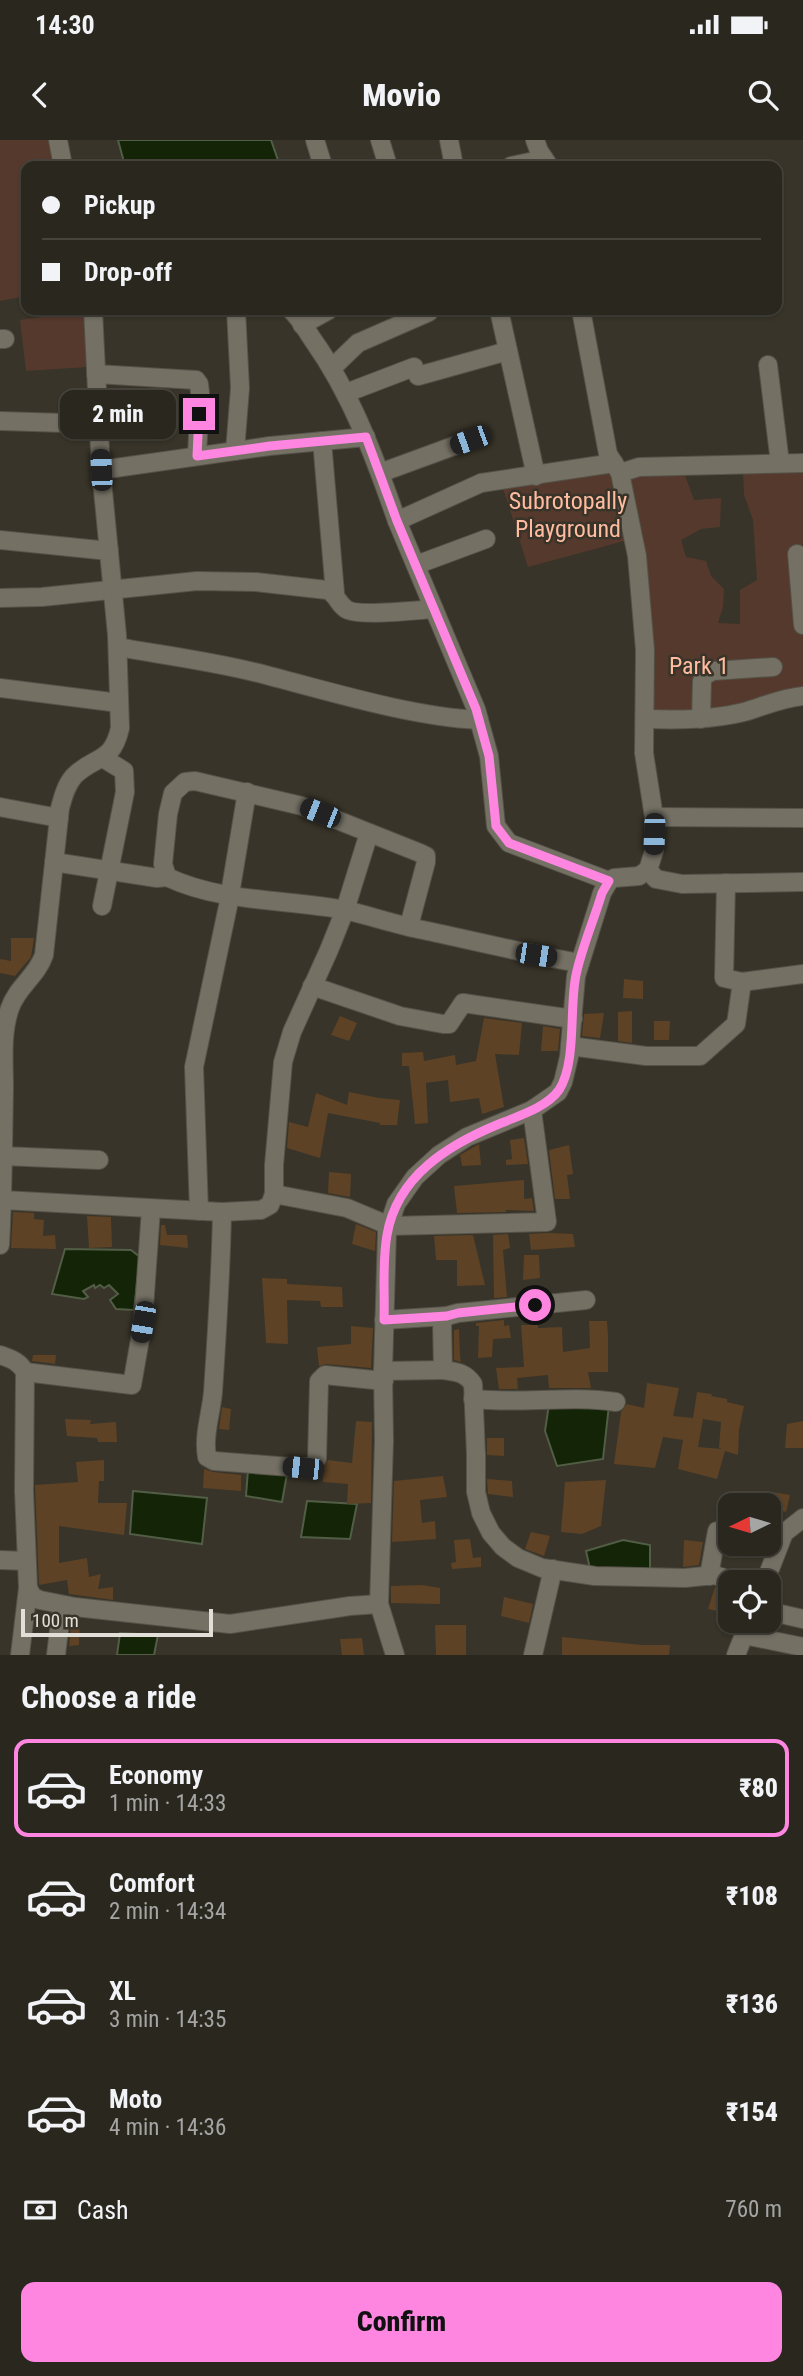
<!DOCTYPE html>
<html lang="en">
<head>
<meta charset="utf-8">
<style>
  body { margin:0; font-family:"Roboto Condensed",sans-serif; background:#322f28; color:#f1f3f6; height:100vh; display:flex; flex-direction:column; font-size:26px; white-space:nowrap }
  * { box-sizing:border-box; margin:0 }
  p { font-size:23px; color:#a5a5a4 }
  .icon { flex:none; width:38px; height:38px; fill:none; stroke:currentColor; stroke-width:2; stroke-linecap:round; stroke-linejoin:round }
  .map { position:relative; height:1515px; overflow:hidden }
  .panel { display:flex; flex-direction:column; background:#2a271f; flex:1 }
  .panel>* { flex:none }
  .banner { position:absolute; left:21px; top:21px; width:761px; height:154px; border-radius:14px; box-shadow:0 2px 5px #0004,0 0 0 2px #46443d; display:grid; align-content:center; height:154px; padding:0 21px; background:#2a271f }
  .needle { width:46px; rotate:265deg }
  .controls { position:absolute; left:718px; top:1353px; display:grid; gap:14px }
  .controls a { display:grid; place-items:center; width:63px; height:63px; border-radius:14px; background:#2a271f; box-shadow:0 2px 5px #0004,0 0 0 2px #46443d; font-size:35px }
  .scale { position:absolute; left:21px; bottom:18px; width:192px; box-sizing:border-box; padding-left:7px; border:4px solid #e1dfd8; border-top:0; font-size:19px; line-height:24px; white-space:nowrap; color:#e1dfd8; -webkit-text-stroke:5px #383429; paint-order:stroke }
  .end { position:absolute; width:32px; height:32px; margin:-16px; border:9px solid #fe85e0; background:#111; box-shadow:0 0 0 4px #111 }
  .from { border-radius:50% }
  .bubble { position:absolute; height:49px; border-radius:14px; background:#2a271f; box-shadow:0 2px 5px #0004,0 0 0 2px #46443d; font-size:23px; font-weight:800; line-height:49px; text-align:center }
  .car { position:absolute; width:21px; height:42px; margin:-21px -10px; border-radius:9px; box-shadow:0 0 5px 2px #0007; background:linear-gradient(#222 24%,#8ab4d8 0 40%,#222 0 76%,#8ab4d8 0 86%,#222 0) }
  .banner b { display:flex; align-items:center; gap:24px; height:66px; font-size:26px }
  .banner b+b { border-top:2px solid #46443d }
  .banner i { width:18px; height:18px; background:#f1f3f6 }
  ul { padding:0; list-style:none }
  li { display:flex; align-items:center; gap:21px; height:98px; margin:0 14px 10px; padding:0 7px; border:4px solid transparent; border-radius:14px }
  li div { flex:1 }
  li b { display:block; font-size:26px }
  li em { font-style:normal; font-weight:800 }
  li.current { border-color:#fe85e0 }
  li>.icon { width:63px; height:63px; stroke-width:1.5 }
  h2 { padding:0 21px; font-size:32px; line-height:84px }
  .pay { display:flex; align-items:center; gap:18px; height:77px; padding:0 21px; font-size:26px }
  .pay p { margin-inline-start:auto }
  .button { display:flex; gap:14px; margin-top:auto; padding:14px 21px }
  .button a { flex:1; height:80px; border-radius:14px; background:#fe85e0; color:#111; font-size:28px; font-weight:800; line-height:80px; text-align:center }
  .status { display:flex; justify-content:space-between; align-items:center; height:49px; padding:0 35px; background:#2a271f; direction:ltr }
  .status svg { height:19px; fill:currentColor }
  header { display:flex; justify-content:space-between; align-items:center; height:91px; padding:0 21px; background:#2a271f; font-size:32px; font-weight:800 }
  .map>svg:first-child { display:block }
  .green { fill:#56392d }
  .water { fill:#142507; stroke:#525d46; stroke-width:2 }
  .building { fill:#5d4225; fill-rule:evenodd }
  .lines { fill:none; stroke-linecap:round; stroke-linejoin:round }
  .minor-casing { stroke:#555249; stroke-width:20 }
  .minor { stroke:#747064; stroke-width:18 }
  .route { stroke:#fe85e0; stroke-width:9 }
  .labels { text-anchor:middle; stroke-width:5; stroke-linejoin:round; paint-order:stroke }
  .park-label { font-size:24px; fill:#ffbca0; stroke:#383429 }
</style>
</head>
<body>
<div class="status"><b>14:30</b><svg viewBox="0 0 49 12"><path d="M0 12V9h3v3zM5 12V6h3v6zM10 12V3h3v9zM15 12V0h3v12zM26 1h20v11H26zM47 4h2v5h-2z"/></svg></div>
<header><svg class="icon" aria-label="back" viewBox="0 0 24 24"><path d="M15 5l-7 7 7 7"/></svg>Movio<svg class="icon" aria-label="search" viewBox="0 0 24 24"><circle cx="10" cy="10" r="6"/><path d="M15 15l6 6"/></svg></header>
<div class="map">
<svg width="803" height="1515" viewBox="0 0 803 1515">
  <rect width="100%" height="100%" fill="#383429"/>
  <!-- green -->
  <g class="green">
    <path d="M 0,0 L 52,0 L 57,26 L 26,26 L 26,156 L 0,161 Z"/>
    <path d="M 83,171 L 87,227 L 26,231 L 20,180 Z"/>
    <path d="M 608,324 L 624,401 L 528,427 L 503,348 Z"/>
    <path d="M 803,329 L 803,551 L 742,566 L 651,575 L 625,337 L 683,330 L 694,360 L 721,358 L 720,387 L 701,389 L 681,400 L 686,417 L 706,421 L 711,436 L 724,449 L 723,467 L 718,483 L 740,484 L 740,450 L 757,440 L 753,380 L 744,355 L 743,331 Z"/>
  </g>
  <!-- water -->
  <g class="water">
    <path d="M 118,0 L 271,0 L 280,26 L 125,26 Z"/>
    <path d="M 65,1109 L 131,1110 L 140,1117 L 134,1170 L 116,1169 L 110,1160 L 118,1154 L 109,1145 L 104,1148 L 100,1145 L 95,1148 L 94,1145 L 83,1151 L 88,1157 L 84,1159 L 52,1154 Z"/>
    <path d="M 549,1264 L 609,1265 L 603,1319 L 557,1326 L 545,1291 Z"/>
    <path d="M 248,1330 L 287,1334 L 282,1362 L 246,1356 Z"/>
    <path d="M 133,1351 L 207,1358 L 202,1404 L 130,1394 Z"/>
    <path d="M 307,1361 L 357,1364 L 350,1399 L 301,1397 Z"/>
    <path d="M 623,1400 L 650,1405 L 650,1432 L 591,1433 L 586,1411 Z"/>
    <path d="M 120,1493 L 158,1495 L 154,1515 L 117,1515 Z"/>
  </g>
  <!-- building -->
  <g class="building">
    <path d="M 11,798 L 34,798 L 31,817 L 15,836 L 0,833 L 0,819 L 11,821 Z"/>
    <path d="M 624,839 L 643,841 L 643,859 L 623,858 Z"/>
    <path d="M 632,871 L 632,903 L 618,901 L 618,872 Z"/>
    <path d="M 604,873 L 600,898 L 582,896 L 584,874 Z"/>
    <path d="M 340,876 L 357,883 L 349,901 L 331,895 Z"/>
    <path d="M 484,878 L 522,883 L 519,915 L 495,914 L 504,967 L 482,974 L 479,958 L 450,962 L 448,940 L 426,943 L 428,983 L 415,984 L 409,926 L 402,926 L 402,913 L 423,912 L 424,921 L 455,915 L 456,925 L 476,921 Z"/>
    <path d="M 654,881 L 670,881 L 669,900 L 654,900 Z"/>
    <path d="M 543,886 L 560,889 L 558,911 L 541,911 Z"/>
    <path d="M 349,952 L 379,958 L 400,960 L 397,985 L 380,985 L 380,983 L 328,973 L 320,1018 L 287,1008 L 289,982 L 308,987 L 316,953 L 347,965 Z"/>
    <path d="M 524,998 L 528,1024 L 506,1025 L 506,1020 L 512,1019 L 510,1000 Z"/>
    <path d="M 479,1004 L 481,1025 L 462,1026 L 460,1015 Z"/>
    <path d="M 569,1005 L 573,1034 L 567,1035 L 570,1059 L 555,1059 L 549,1010 Z"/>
    <path d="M 329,1032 L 351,1034 L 350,1057 L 328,1053 Z"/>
    <path d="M 524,1040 L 524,1059 L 532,1058 L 534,1071 L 506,1070 L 506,1072 L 457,1073 L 454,1046 Z"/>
    <path d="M 13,1072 L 34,1073 L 34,1079 L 44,1080 L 43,1096 L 55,1095 L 56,1109 L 11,1108 Z"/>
    <path d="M 87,1076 L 111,1077 L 112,1107 L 89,1108 Z"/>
    <path d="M 356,1084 L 376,1092 L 375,1111 L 352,1104 Z"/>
    <path d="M 161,1085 L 165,1085 L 167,1095 L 187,1095 L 188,1108 L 160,1105 Z"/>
    <path d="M 547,1093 L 573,1094 L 575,1107 L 531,1110 L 529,1094 Z"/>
    <path d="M 508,1094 L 510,1108 L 503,1110 L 507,1157 L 494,1158 L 493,1095 Z"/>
    <path d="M 473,1095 L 485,1145 L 457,1146 L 457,1120 L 436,1120 L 434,1096 Z"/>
    <path d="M 524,1115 L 539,1115 L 540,1138 L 523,1140 Z"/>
    <path d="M 262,1138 L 287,1139 L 287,1144 L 342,1147 L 343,1167 L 321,1167 L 320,1161 L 287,1160 L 288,1204 L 266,1203 Z"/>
    <path d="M 504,1180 L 504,1186 L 509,1185 L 511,1198 L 493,1199 L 492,1217 L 478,1218 L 479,1186 L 476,1186 L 476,1183 Z"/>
    <path d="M 589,1181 L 607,1181 L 608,1196 L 608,1232 L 588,1232 L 591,1248 L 549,1248 L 548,1235 L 517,1238 L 518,1249 L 499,1249 L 496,1228 L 524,1227 L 521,1185 L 538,1185 L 538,1188 L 562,1187 L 563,1212 L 590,1208 Z"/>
    <path d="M 351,1186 L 373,1188 L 371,1228 L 326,1224 L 319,1226 L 317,1207 L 351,1204 Z"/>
    <path d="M 459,1189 L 460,1216 L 461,1222 L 454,1220 L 454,1190 Z"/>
    <path d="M 33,1215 L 56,1215 L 55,1224 L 32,1221 Z"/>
    <path d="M 647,1243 L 679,1248 L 673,1276 L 693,1278 L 697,1252 L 712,1254 L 711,1256 L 727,1259 L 727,1262 L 744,1266 L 739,1290 L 738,1315 L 725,1311 L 717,1339 L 678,1329 L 683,1300 L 663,1297 L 655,1328 L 614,1324 L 621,1272 L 627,1264 L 644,1268 ZM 703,1279 L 721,1282 L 719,1308 L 722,1309 L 698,1307 Z"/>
    <path d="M 222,1267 L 231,1269 L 229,1290 L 219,1289 Z"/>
    <path d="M 65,1279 L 91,1280 L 90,1284 L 116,1282 L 117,1302 L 98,1302 L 97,1298 L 67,1296 Z"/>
    <path d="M 356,1281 L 372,1282 L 371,1363 L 347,1364 L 348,1344 L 323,1342 L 323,1331 L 328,1320 L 352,1323 Z"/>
    <path d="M 803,1281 L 803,1308 L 785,1308 L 787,1284 Z"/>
    <path d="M 487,1298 L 504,1298 L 504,1316 L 487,1315 Z"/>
    <path d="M 104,1320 L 104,1341 L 99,1341 L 98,1363 L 127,1363 L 124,1395 L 59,1386 L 59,1423 L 87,1418 L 89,1437 L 101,1434 L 98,1449 L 113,1447 L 113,1460 L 69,1454 L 67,1440 L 39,1445 L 35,1345 L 78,1342 L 76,1322 Z"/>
    <path d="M 204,1329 L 213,1332 L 241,1335 L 241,1351 L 203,1348 Z"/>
    <path d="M 443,1336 L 447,1357 L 420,1360 L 422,1383 L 435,1381 L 436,1399 L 392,1402 L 394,1341 Z"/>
    <path d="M 487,1339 L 512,1341 L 513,1357 L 488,1354 Z"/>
    <path d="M 606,1340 L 601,1386 L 582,1394 L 561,1392 L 565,1342 Z"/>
    <path d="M 766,1351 L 790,1355 L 786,1372 L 764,1365 Z"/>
    <path d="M 531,1392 L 550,1396 L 544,1416 L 525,1409 Z"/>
    <path d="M 470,1399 L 473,1418 L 481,1417 L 481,1427 L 452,1429 L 451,1423 L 456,1422 L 454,1400 Z"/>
    <path d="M 684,1400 L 703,1402 L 699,1425 L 683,1427 Z"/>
    <path d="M 422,1445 L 440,1448 L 440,1464 L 391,1463 L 391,1446 Z"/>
    <path d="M 715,1447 L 730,1451 L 730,1474 L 708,1469 Z"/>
    <path d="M 504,1457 L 533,1464 L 529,1483 L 501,1476 Z"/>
    <path d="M 72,1478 L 80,1479 L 79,1505 L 69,1506 Z"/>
    <path d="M 435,1485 L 466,1485 L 466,1515 L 436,1515 Z"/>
    <path d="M 562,1497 L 642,1505 L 670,1505 L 669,1515 L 562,1515 Z"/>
    <path d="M 362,1498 L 364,1515 L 342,1515 L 340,1499 Z"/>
  </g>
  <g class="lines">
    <!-- minor casing -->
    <g class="minor-casing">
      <g id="minor">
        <path d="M 58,0 L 63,26"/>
        <path d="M 315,0 L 323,26"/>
        <path d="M 380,0 L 388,26"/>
        <path d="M 449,0 L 454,26"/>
        <path d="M 535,0 L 539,11 L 549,26"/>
        <path d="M 511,26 L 544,19"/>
        <path d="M 291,170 C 300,178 306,190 313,200 C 352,255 375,318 397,381"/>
        <path d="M 499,170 L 536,336"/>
        <path d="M 302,185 L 329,170"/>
        <path d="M 0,199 L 5,199"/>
        <path d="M 768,225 L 780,323"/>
        <path d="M 332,228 L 358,203 L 429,172"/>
        <path d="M 96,234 L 196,240 L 199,244 L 200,253 L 197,316"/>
        <path d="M 418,236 L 508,211"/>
        <path d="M 346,253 L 414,227"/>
        <path d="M 0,281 L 98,284"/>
        <path d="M 322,301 L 335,453"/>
        <path d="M 235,311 L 240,248 L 236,170"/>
        <path d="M 101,330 L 270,306 L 366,297"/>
        <path d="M 380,333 L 470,300"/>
        <path d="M 620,333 L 639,327 L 803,323"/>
        <path d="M 0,400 L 109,411"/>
        <path d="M 797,414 L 803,485"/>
        <path d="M 416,425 L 486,399"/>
        <path d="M 0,458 L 42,457 L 197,441 L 256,442 L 327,450 C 337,454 337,463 346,469 C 357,477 418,470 434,469"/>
        <path d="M 118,507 C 163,515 210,521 254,532 C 326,550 406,576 479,580"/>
        <path d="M 0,548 L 119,563"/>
        <path d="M 645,579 C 678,580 711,580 744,572 C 764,566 782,558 803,556"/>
        <path d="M 701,579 L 702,541 L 705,535 L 713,531 L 773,527"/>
        <path d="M 0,667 L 59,678"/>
        <path d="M 654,677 L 803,678"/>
        <path d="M 54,722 L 157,738 L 167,737"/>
        <path d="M 648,730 L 656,739 L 682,744 L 803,742"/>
        <path d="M 609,741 L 509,703 L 496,686 L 489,616 L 476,569 L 397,381 L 481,343 L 614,323"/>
        <path d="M 102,766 L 125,652 L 124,631 L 103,618"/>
        <path d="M 409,786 L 426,722 L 426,716 L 420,713 L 302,666 L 195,641 L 185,642 L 173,653 L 168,674 L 163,724 L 167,737 C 222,763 287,759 345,770 C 371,776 397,785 423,790 C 475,801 527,814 580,823"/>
        <path d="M 742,842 L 803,834"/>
        <path d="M 312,846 L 400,876 L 443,884 L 449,884 L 463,863 L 573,879"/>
        <path d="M 570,906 L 646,916 L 700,916 L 736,884 L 742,842 L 724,838 L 726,743"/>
        <path d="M 3,1016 L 99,1020"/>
        <path d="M 274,1054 L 347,1068 L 390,1086 L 547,1082 L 532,970"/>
        <path d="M 3,1060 L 222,1072 L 261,1070 L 270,1065 L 274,1054 L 274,1025 L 283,922 L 292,892 L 329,810 L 345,770 L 369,693"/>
        <path d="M 199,1071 L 194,927 L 228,766 L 247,652"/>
        <path d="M 222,1072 C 221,1133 217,1192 213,1252 C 211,1274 203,1296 207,1317 L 214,1321 L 303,1328 L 313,1326 L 317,1319 L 319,1241 L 325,1235 L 384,1241"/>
        <path d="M 0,1105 C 3,1053 3,1001 4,949 C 4,922 1,893 10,868 C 17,847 37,836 44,815 L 60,668 C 63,657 66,645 74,636 C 95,615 112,624 120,588 L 117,495 L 101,330 L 93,170"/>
        <path d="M 586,1160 L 458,1173 L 447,1176 L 442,1182 L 443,1230 C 456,1232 465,1232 473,1244 L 476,1315 L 476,1352 L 481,1373 L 491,1393 L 503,1407 L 518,1418 L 542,1428 L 595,1436 L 685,1438 L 714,1435 L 738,1442"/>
        <path d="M 384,1180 L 447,1176"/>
        <path d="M 0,1215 C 11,1219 19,1221 25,1232 L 24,1351 L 28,1448 L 33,1457 L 40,1460 L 75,1467 L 230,1484 L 350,1466 L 379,1464"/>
        <path d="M 383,1231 L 443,1230"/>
        <path d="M 25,1232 L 132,1245 L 143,1182 L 151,1069"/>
        <path d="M 473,1259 C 521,1264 569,1255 616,1262"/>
        <path d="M 0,1420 L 26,1421"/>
        <path d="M 709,1436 L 717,1391"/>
        <path d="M 765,1442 L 784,1393 L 803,1378"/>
        <path d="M 768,1471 L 803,1479"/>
        <path d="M 744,1495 L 803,1507"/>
        <path d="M 20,1515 L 28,1448"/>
        <path d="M 56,1515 L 62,1465"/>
        <path d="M 395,1515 L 379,1464 L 384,1301 L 383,1231 L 387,1092 L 396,1064 L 415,1037 L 439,1015 L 467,997 L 532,970 L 558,952 L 563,942 L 569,917 L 576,836 L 602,753 L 609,741 L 614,738 L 639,736 L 648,730 L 654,711 L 654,677 L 644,613 L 645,510 L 637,416 L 620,333 L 608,314 L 581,170"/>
        <path d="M 533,1515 L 553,1429"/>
        <path d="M 736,1515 L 750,1480"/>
      </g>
    </g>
    <!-- minor -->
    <use href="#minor" class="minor"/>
  </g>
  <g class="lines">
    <!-- route -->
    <path class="route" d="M 199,274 L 197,316 L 270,306 L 366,297 L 397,381 L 476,569 L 489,616 L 496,686 L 509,703 L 609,741 L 602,753 C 594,780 582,807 576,835 C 569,867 577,922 559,950 C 546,968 518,976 499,984 C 448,1005 397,1036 387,1095 C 382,1122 385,1153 384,1180 L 447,1176 L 458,1173 L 535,1165"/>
  </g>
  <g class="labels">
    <!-- park labels -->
    <g class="park-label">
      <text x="568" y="369">Subrotopally<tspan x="568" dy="28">Playground</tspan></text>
      <text x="699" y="534">Park 1</text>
    </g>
  </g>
</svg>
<div class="controls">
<a><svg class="needle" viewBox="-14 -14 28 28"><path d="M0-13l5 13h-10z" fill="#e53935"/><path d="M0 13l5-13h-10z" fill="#a5a5a4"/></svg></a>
<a><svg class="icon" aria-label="locate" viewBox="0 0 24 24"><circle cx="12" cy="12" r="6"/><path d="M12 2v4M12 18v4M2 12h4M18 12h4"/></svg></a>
</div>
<div class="scale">100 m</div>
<i class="end from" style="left:535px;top:1165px"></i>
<i class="end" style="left:199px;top:274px"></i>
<div class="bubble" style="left:60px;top:250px;width:116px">2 min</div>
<i class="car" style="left:470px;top:300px;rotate:250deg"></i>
<i class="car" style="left:101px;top:330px;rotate:357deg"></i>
<i class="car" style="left:320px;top:673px;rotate:292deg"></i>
<i class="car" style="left:654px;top:694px;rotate:182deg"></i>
<i class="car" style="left:536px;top:815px;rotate:99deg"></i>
<i class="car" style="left:143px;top:1182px;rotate:190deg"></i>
<i class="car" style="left:303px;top:1328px;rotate:276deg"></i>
<div class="banner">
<b><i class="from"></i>Pickup</b>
<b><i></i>Drop-off</b>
</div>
</div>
<section class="panel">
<h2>Choose a ride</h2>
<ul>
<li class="current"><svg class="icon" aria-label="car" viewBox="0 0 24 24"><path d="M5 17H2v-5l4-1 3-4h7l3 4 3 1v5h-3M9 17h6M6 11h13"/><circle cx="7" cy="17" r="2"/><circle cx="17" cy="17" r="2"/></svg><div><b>Economy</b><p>1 min · 14:33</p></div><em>₹80</em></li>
<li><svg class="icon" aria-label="car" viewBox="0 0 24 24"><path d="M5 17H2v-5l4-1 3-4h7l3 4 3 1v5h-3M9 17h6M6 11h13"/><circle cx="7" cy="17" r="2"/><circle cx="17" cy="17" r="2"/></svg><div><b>Comfort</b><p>2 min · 14:34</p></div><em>₹108</em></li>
<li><svg class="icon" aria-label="car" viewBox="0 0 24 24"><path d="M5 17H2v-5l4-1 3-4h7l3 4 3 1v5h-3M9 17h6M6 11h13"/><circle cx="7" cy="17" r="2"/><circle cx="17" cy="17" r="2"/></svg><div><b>XL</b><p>3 min · 14:35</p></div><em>₹136</em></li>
<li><svg class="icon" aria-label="car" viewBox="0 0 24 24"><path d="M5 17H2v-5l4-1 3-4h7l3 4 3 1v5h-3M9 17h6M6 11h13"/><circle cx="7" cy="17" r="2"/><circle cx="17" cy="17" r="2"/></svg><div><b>Moto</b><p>4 min · 14:36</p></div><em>₹154</em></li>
</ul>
<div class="pay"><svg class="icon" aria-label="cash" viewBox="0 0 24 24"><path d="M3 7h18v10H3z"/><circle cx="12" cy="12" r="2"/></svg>Cash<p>760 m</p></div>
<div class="button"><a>Confirm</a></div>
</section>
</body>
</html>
